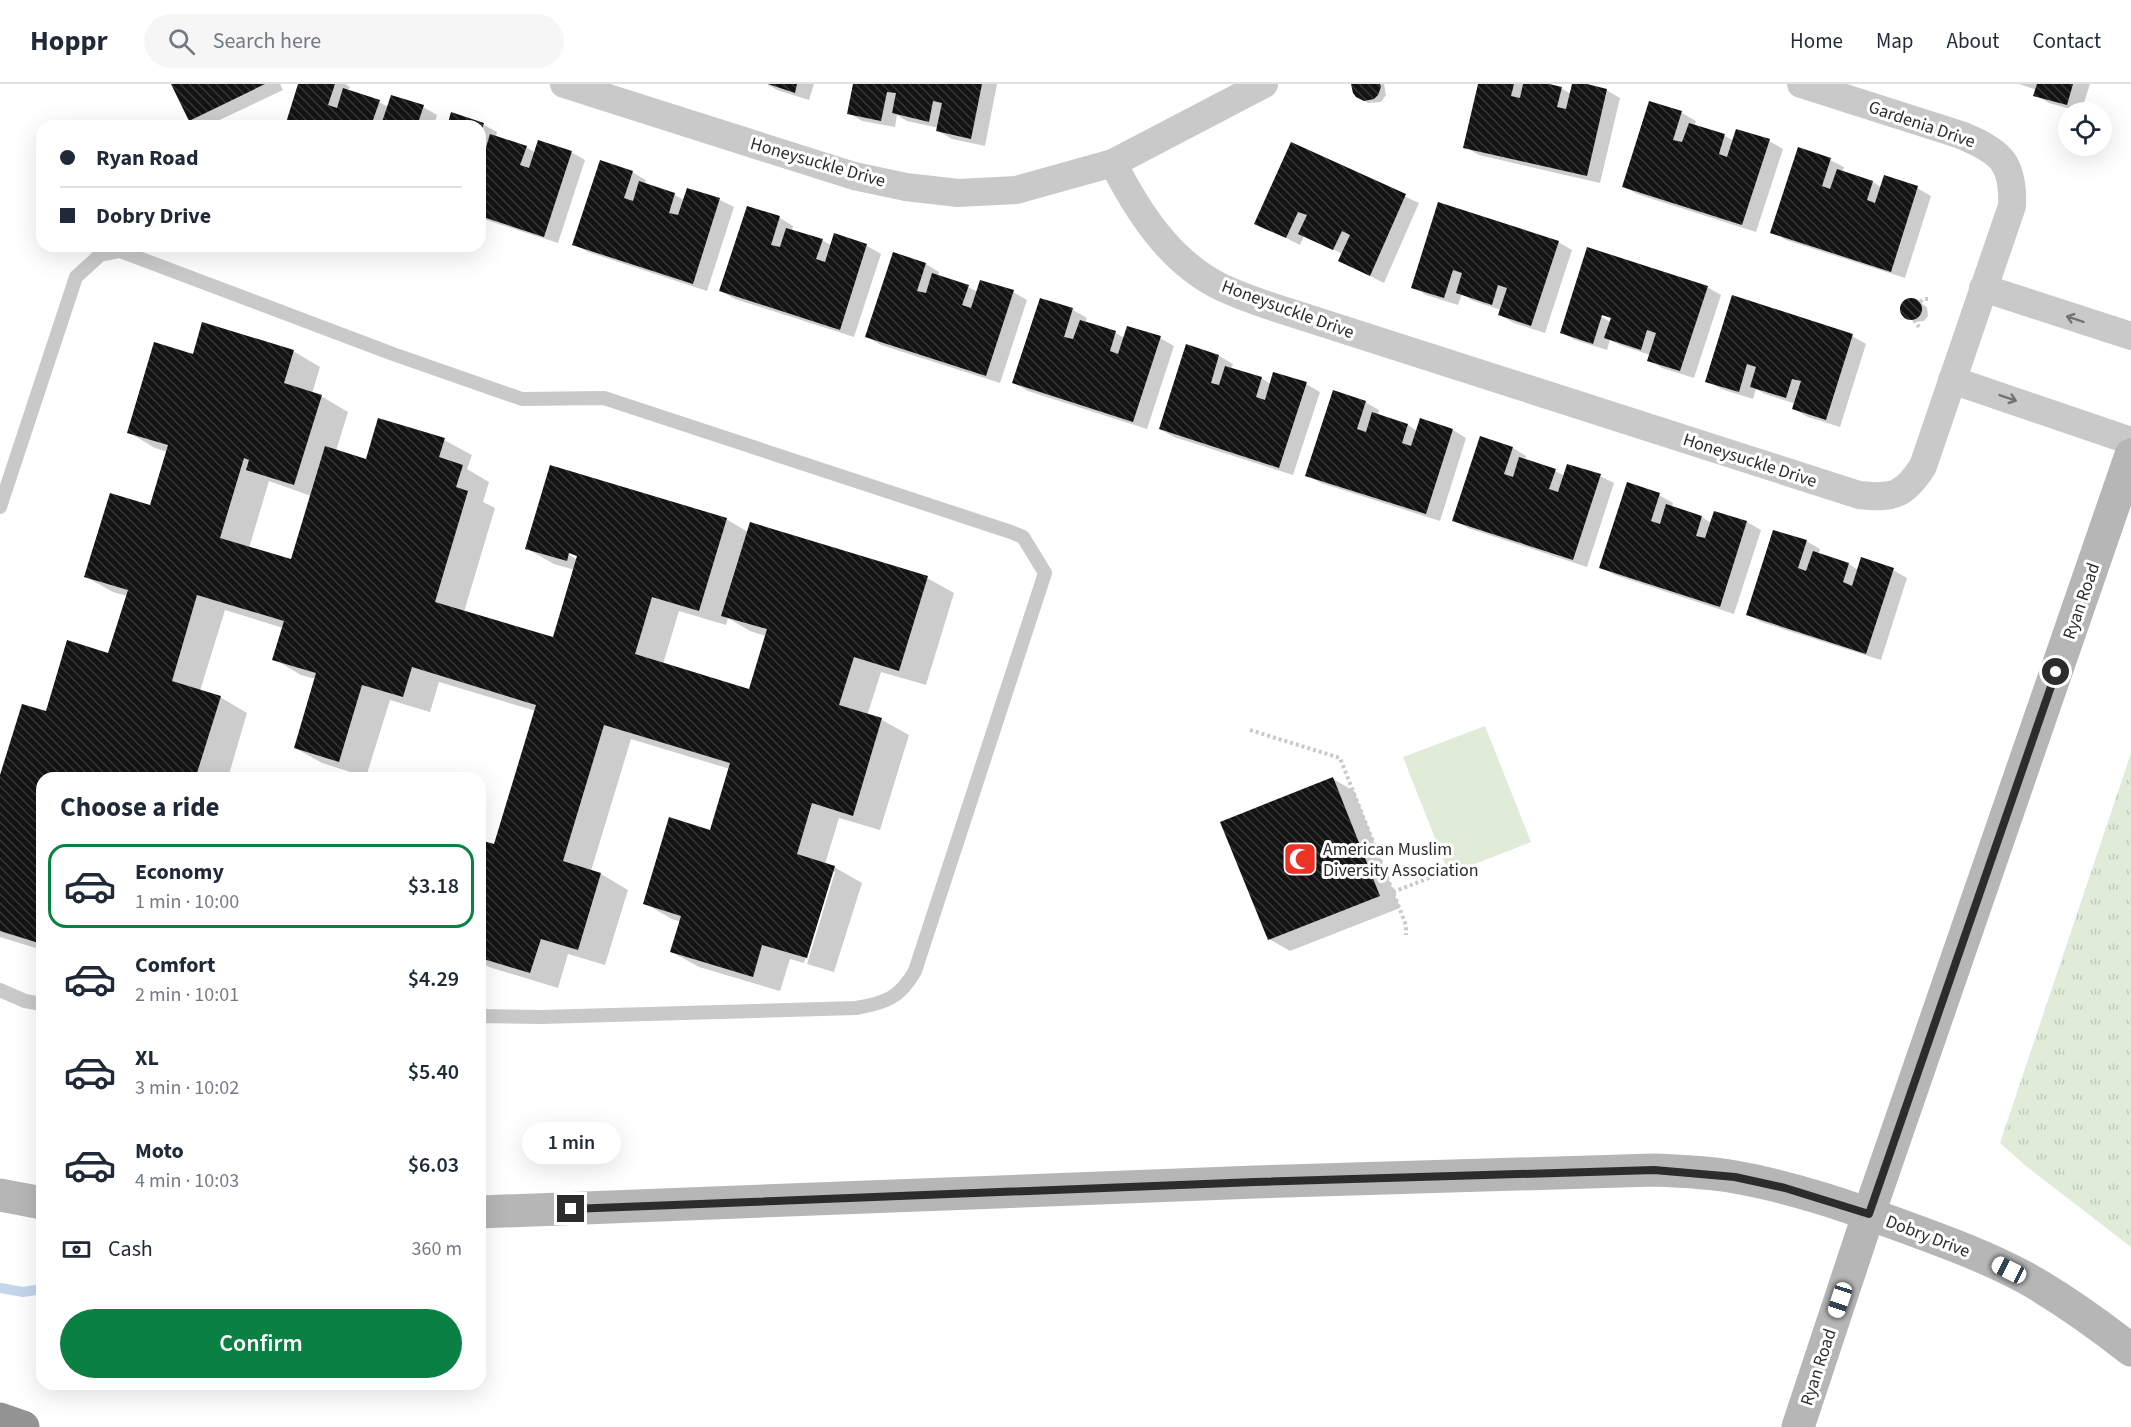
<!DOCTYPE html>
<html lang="en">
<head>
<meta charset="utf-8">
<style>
  body { margin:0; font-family:"Source Sans 3",sans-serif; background:#f6f6f7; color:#1f2937; height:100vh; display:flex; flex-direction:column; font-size:22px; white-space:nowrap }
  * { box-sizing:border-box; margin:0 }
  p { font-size:20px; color:#747a83 }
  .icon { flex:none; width:33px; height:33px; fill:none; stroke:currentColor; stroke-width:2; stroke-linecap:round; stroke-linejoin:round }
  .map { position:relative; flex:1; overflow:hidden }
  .details { position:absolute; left:36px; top:688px; width:450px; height:618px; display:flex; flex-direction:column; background:#fff; border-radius:18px; box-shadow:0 6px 24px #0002 }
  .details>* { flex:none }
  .top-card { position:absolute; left:36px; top:36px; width:450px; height:132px; border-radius:18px; box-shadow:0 6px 24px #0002; display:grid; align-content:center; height:132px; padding:0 24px; background:#fff }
  .buttons { position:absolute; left:2058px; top:18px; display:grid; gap:12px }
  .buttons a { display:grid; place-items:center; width:54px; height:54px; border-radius:50%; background:#fff; box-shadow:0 6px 24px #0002; font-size:30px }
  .end { position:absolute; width:27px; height:27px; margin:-14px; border:8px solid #2c2c2c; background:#fff; box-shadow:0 0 0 3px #fff }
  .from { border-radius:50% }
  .bubble { position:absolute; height:42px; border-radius:21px; background:#fff; box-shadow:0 6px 24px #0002; font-size:20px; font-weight:600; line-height:42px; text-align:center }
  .car { position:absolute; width:18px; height:36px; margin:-18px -9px; border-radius:8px; box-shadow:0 0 4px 2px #0007; background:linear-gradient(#fff 24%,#345 0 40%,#fff 0 76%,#345 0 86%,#fff 0) }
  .top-card b { display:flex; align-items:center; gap:21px; height:57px; font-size:22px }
  .top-card b+b { border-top:2px solid #e0e1e3 }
  .top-card i { width:15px; height:15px; background:#1f2937 }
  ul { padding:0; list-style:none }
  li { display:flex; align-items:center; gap:18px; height:84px; margin:0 12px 9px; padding:0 12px; border:3px solid transparent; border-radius:18px }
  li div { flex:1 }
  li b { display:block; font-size:22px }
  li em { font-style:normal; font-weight:600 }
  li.on { border-color:#0b8043 }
  li>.icon { width:54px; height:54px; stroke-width:1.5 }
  h2 { padding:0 24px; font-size:27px; line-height:72px }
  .pay { display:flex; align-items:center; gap:15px; height:66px; padding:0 24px; font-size:22px }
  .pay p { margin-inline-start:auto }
  .primary-button { display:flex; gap:12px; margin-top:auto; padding:12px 24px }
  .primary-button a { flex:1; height:69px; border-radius:36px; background:#0b8043; color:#fff; font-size:24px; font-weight:600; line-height:69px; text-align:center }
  header { display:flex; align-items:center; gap:36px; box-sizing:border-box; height:84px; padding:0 30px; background:#fff; border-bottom:2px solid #e0e1e3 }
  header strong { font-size:28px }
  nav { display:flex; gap:33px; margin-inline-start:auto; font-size:21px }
  .search { width:420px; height:54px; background:#f6f6f7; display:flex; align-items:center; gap:15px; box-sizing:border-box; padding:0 21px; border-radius:33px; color:#747a83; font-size:22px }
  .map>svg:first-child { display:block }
  .grass { fill:url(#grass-tufts) }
  .park { fill:#e0ebd8 }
  .shadow { fill:#0003; fill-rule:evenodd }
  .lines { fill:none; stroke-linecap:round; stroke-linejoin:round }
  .stream { stroke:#c3d6ec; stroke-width:10 }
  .building { fill:url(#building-back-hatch) }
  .path { stroke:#c9c9c9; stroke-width:4; stroke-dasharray:3 3; stroke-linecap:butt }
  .lane { stroke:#c9c9c9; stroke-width:14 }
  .street { stroke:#c9c9c9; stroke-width:28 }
  .secondary { stroke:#b6b6b6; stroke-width:33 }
  .highway { stroke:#939393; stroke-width:33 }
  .oneway { stroke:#737373 }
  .route { stroke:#2c2c2c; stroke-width:8 }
  .labels { text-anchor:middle; stroke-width:6; stroke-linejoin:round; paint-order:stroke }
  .street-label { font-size:18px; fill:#2c2c2c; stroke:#fff }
  .poi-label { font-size:18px; fill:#2c2c2c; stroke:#fff; text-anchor:start }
</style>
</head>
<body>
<header>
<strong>Hoppr</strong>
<div class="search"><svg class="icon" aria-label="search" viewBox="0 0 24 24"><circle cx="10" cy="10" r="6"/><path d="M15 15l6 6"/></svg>Search here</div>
<nav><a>Home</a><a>Map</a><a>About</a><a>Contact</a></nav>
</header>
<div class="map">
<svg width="2131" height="1343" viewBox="0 0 2131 1343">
  <defs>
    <pattern id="grass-tufts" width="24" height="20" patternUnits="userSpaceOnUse" patternTransform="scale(1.5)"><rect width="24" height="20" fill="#e0ebd8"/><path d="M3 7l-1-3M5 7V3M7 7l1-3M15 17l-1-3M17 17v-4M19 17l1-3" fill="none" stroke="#c0caba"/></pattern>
    <pattern id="building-back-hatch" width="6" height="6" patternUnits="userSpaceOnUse" patternTransform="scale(1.5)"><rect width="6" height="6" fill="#131313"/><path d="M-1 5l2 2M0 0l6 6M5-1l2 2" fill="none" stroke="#363636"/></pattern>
  </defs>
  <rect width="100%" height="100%" fill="#fff"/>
  <!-- grass -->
  <path class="grass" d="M 2131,669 L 2131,1163 L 2026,1082 L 2000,1059 Z"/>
  <!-- park -->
  <path class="park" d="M 1485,642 L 1531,758 L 1449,790 L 1403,673 Z"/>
  <!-- shadow -->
  <g class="shadow">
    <path d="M 173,0 L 280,0 L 283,6 L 207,42 L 201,42 L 190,36 Z"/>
    <path d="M 299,0 L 345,0 L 350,3 L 348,7 L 379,18 L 388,23 L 423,23 L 437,31 L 434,42 L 286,42 Z"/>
    <path d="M 767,0 L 814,0 L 809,16 L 777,6 Z"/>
    <path d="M 854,0 L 997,0 L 985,62 L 952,55 L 938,47 L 939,44 L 907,37 L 897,31 L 895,43 L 862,37 L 849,29 Z"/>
    <path d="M 1353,0 L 1384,0 L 1386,11 L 1381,18 L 1368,19 L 1361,14 Z"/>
    <path d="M 1479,0 L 1543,0 L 1561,4 L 1571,10 L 1574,0 L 1581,0 L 1606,6 L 1620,14 L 1600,99 L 1479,71 L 1465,63 Z"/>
    <path d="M 2019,0 L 2090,0 L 2081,28 L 2049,19 L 2035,11 L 2037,6 Z"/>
    <path d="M 1650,19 L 1682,29 L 1696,37 L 1694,42 L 1725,52 L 1734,57 L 1769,57 L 1783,65 L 1756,148 L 1637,110 L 1624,102 Z"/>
    <path d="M 452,30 L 484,41 L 497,48 L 496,53 L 526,63 L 536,69 L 571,68 L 585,76 L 558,159 L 480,134 L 480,42 L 448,42 Z"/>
    <path d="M 1292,60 L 1419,119 L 1384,199 L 1340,177 L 1343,170 L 1304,152 L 1300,161 L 1256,139 Z"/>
    <path d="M 1830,76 L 1844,83 L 1843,88 L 1873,98 L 1882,104 L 1917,104 L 1931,112 L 1905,194 L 1786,156 L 1772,148 Z"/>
    <path d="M 632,88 L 646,96 L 645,101 L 675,111 L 684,116 L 688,106 L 720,116 L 734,123 L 707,207 L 588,168 L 574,160 Z"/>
    <path d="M 1439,120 L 1558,158 L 1572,166 L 1545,249 L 1514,239 L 1500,231 L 1501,226 L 1471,216 L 1462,210 L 1458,221 L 1426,211 L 1413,203 Z"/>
    <path d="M 748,124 L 780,134 L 793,142 L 792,147 L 822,156 L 832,162 L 835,151 L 867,162 L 881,170 L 854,253 L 735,215 L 721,207 Z"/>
    <path d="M 1588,165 L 1707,203 L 1721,211 L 1694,294 L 1662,284 L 1649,276 L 1650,271 L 1620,261 L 1610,256 L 1607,266 L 1575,256 L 1561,248 ZM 1596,226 L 1612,235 L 1612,239 L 1595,229 Z"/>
    <path d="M 926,180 L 939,188 L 938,193 L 968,203 L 978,208 L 1013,208 L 1027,216 L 1000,299 L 881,261 L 867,253 Z"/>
    <path d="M 1733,213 L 1852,252 L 1866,260 L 1840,343 L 1808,333 L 1794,325 L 1796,320 L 1765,310 L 1756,305 L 1753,315 L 1721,305 L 1707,297 Z"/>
    <path d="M 1907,215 L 1914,215 L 1927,223 L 1928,232 L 1924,237 L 1915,238 L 1902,230 L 1901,223 Z"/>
    <path d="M 1041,216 L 1073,226 L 1087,234 L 1085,239 L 1115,249 L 1125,254 L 1160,254 L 1174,262 L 1147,345 L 1028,307 L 1014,299 Z"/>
    <path d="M 1187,262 L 1219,272 L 1233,280 L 1231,285 L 1261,294 L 1271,300 L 1306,300 L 1320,308 L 1293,391 L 1174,353 L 1160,345 Z"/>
    <path d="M 293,267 L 320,283 L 312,310 L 321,312 L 348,328 L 336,367 L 367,377 L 444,356 L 472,371 L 467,385 L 489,398 L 483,418 L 495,424 L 464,528 L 554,555 L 575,486 L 554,480 L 526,464 L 726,435 L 748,448 L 927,494 L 954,509 L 926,601 L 881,588 L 867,632 L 882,636 L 909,651 L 880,746 L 839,734 L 825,780 L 834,783 L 862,799 L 834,888 L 807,880 L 835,788 L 832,788 L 804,879 L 790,875 L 780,907 L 699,883 L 672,868 L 681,838 L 672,835 L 644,819 L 711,748 L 730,685 L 631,655 L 591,787 L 601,790 L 628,806 L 605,881 L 568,870 L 558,904 L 489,883 L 480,878 L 480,757 L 495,762 L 536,627 L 439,598 L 430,628 L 390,616 L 366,693 L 322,679 L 295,664 L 316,595 L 301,591 L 274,575 L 283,544 L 225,526 L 200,607 L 220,613 L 247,629 L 228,694 L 42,694 L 42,866 L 0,853 L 0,696 L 47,629 L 109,571 L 127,512 L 113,508 L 86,493 L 151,423 L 167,368 L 155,364 L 128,348 L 194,272 ZM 269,397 L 311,412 L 292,477 L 249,464 ZM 563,464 L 578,473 L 578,476 L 562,467 ZM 679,527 L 726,541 L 728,534 L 750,547 L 766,552 L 750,606 L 663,580 Z"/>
    <path d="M 1365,318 L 1379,326 L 1378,331 L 1408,341 L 1417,347 L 1421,336 L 1453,346 L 1466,354 L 1440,437 L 1321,399 L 1307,391 Z"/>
    <path d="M 1513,364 L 1526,372 L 1525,377 L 1555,387 L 1565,392 L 1600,392 L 1614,399 L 1587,483 L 1468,444 L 1454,436 Z"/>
    <path d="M 1659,411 L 1673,419 L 1672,423 L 1702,433 L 1711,439 L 1715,428 L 1747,438 L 1761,446 L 1734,530 L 1615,491 L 1601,483 Z"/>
    <path d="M 1806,457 L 1820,465 L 1818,471 L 1849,480 L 1858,486 L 1893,486 L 1907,494 L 1881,576 L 1761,538 L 1748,530 Z"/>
    <path d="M 1333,695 L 1354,707 L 1400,824 L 1290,867 L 1269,855 Z"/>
  </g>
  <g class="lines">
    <!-- stream -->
    <path class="stream" d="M 0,1204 L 23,1208 L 42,1205"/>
  </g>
  <!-- building -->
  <g class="building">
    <path d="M 171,0 L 265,0 L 189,37 Z"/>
    <path d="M 298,0 L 335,0 L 328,21 L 337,24 L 343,4 L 380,16 L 373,36 L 382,38 L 391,11 L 424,21 L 417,42 L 285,42 Z"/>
    <path d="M 768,0 L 797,0 L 795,9 Z"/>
    <path d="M 853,0 L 982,0 L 971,55 L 936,47 L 942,19 L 933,17 L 929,38 L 892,29 L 896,9 L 887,8 L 881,37 L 847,30 Z"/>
    <path d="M 1351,0 L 1380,0 L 1381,3 L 1378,11 L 1374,15 L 1364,17 L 1356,13 L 1353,9 Z"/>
    <path d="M 1478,0 L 1514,0 L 1511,12 L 1520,14 L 1523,0 L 1549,0 L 1562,3 L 1557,23 L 1566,25 L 1572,0 L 1587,0 L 1607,5 L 1587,92 L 1463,64 Z"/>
    <path d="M 2037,0 L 2073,0 L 2067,21 L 2033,12 Z"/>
    <path d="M 1649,17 L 1682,27 L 1673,56 L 1682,58 L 1689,39 L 1725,50 L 1719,70 L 1727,73 L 1736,45 L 1770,55 L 1742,141 L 1622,103 Z"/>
    <path d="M 451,28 L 484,39 L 480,51 L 480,42 L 447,42 Z"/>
    <path d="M 490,50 L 527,62 L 520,81 L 529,84 L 538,56 L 572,67 L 544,153 L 480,132 L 480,69 L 484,70 Z"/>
    <path d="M 1291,58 L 1406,110 L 1370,192 L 1338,177 L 1350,151 L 1342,147 L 1333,166 L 1298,150 L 1307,131 L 1298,128 L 1286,154 L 1254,140 Z"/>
    <path d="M 1798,63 L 1831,74 L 1822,102 L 1830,105 L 1837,85 L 1873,97 L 1867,116 L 1875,119 L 1884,91 L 1918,102 L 1891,188 L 1770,149 Z"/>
    <path d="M 600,76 L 633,87 L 624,114 L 633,117 L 639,97 L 675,109 L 669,129 L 678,131 L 687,104 L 720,114 L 693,200 L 572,161 Z"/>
    <path d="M 1438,118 L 1559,157 L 1531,242 L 1498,231 L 1507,204 L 1498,201 L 1492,221 L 1456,209 L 1462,189 L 1453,186 L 1444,214 L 1411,204 Z"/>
    <path d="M 747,122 L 780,132 L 771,161 L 780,163 L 786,144 L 823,155 L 816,175 L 825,178 L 834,149 L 867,160 L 840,246 L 719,207 Z"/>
    <path d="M 1587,163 L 1708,202 L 1680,287 L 1647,277 L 1656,249 L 1647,246 L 1641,266 L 1604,254 L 1611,234 L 1602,231 L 1593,260 L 1560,249 Z"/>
    <path d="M 893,168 L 926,179 L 917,207 L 926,209 L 932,189 L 969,201 L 962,221 L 971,224 L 980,196 L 1014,206 L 986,292 L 865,253 Z"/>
    <path d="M 1732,211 L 1853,250 L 1826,336 L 1792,325 L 1801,297 L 1792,295 L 1786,314 L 1750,303 L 1756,283 L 1747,280 L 1739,308 L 1705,298 Z"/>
    <circle cx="1911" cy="225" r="11"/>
    <path d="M 1040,214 L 1073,224 L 1064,253 L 1073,255 L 1080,236 L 1097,241 L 1116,247 L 1110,267 L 1118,270 L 1127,242 L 1161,252 L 1133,338 L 1012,299 Z"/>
    <path d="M 202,238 L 294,266 L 284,299 L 322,311 L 294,401 L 246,386 L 249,376 L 244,374 L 220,454 L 291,475 L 325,362 L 366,375 L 378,334 L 445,354 L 439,373 L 463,381 L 456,403 L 468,407 L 435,518 L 553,553 L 577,472 L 569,469 L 567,477 L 525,465 L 550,381 L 727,434 L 699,527 L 652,513 L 635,570 L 749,605 L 767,545 L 721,532 L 750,438 L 928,492 L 899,587 L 854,573 L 839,621 L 882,634 L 853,732 L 812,719 L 797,770 L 835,782 L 807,874 L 762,861 L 753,893 L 670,868 L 681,832 L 643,820 L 669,733 L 710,746 L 730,679 L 604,641 L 563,777 L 601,789 L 578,866 L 541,855 L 530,889 L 480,874 L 480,756 L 494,760 L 536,621 L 412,583 L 403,613 L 362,601 L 339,678 L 294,664 L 316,589 L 272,576 L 284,537 L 197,511 L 172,597 L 221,612 L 197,689 L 212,694 L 42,694 L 42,860 L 0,847 L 0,691 L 22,620 L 46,627 L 67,556 L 108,569 L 128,506 L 84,493 L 110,409 L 150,421 L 168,361 L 127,349 L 154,258 L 193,270 Z"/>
    <path d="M 1186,260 L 1219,271 L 1211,299 L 1219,301 L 1225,282 L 1262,293 L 1256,313 L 1265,316 L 1273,288 L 1307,298 L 1279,384 L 1159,345 Z"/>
    <path d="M 1333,306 L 1366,317 L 1357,345 L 1366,348 L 1372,328 L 1408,340 L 1402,359 L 1411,362 L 1420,334 L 1453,345 L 1426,430 L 1305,392 Z"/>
    <path d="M 1480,352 L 1513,363 L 1504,390 L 1513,393 L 1519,373 L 1556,385 L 1549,405 L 1558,408 L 1567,380 L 1601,390 L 1573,476 L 1452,437 Z"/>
    <path d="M 1627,398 L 1660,409 L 1651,437 L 1660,440 L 1666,420 L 1702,432 L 1696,452 L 1705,454 L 1714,427 L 1747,437 L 1720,523 L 1599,484 Z"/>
    <path d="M 1773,446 L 1807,456 L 1798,484 L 1806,487 L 1813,467 L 1849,479 L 1843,498 L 1852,502 L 1861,473 L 1894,484 L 1866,570 L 1746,531 Z"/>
    <path d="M 1333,693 L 1380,812 L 1268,856 L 1220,738 Z"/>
  </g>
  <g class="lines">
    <!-- path -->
    <g class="path">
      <path d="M 1920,218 L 1924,215 L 1928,215"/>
      <path d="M 1914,236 L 1919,243"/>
      <path d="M 1250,646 L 1340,674 L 1406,841 L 1406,851"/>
      <path d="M 1393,808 L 1447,787"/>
    </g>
    <!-- lane -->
    <g class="lane">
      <path d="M 0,423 L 76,193 L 100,171 L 120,167 L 393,270 L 522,315 L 604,314 L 1011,448 L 1023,453 L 1045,489 L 915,887 C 900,914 885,919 856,924 L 541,933 L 480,932"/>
      <path d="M 0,906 L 25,917 L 42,920"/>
    </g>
    <!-- street -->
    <g class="street">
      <path d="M 564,0 L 854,92 L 906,103 L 958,109 L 1016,106 L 1113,79 C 1138,128 1170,178 1221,203 C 1238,211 1255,217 1273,223 L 1859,411 C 1893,415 1905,411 1923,382 L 2012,122 C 2014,77 1999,67 1961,51 L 1801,0"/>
      <path d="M 1113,79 L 1264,0"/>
      <path d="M 1983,204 L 2131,252"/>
      <path d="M 1952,296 L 2131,357"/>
    </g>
    <!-- secondary -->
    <g class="secondary">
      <path d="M 0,1111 L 42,1119"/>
      <path d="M 480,1128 L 1255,1098 L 1654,1086 C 1681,1087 1708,1088 1735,1093 C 1793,1103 1850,1123 1905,1143 C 1946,1158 1987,1173 2026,1194 C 2063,1215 2098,1240 2131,1266"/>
      <path d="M 1798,1343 L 1869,1129 L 2131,371"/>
    </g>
    <!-- highway -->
    <path class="highway" d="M 0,1335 L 23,1343"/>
  </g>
  <!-- one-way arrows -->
  <defs><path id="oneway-shaft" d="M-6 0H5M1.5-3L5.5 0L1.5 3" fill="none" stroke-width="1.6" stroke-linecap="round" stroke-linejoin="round" transform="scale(1.5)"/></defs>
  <g class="oneway">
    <use href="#oneway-shaft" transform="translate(2075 235) rotate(-162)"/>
    <use href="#oneway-shaft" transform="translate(2008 314) rotate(19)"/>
  </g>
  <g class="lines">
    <!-- route -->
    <path class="route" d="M 571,1125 L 1255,1098 L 1654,1086 L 1735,1093 L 1785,1104 L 1869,1130 L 2056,588"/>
  </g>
  <!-- icons -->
  <defs>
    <g id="mosque-square" transform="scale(1.725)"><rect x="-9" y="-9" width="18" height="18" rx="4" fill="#ed3325" stroke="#fff"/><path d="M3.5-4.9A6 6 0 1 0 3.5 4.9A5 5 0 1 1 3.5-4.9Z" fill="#fff"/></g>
  </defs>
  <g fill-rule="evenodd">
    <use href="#mosque-square" x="1300" y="775"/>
  </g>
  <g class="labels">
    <!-- street labels -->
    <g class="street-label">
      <text transform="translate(1922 40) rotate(19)" y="6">Gardenia Drive</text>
      <text transform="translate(818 78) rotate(16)" y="6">Honeysuckle Drive</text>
      <text transform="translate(1288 225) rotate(20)" y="6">Honeysuckle Drive</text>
      <text transform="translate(1750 376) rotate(18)" y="6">Honeysuckle Drive</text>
      <text transform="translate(2081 517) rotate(-71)" y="6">Ryan Road</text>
      <text transform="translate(1928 1152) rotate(21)" y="6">Dobry Drive</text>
      <text transform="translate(1818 1283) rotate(-72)" y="6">Ryan Road</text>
    </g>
    <!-- poi labels -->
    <g class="poi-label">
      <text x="1323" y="771">American Muslim<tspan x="1323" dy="21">Diversity Association</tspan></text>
    </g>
  </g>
</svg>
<div class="buttons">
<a><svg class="icon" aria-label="locate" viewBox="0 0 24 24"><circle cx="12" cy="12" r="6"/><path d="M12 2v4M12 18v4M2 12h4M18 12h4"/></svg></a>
</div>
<i class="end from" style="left:2056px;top:588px"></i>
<i class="end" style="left:571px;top:1125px"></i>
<div class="bubble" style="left:522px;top:1038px;width:99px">1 min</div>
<i class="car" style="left:2009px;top:1186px;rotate:297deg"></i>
<i class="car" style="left:1840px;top:1216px;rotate:198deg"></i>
<div class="top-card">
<b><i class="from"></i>Ryan Road</b>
<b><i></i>Dobry Drive</b>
</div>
<section class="details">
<h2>Choose a ride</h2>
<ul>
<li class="on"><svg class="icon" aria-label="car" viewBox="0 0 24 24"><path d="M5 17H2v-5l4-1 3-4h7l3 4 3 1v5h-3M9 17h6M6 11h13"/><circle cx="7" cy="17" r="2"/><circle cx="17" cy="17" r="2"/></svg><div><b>Economy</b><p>1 min · 10:00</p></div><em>$3.18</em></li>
<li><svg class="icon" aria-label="car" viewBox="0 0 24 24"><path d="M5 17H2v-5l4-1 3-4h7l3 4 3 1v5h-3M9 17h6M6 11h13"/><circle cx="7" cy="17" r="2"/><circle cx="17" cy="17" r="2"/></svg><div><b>Comfort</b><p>2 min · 10:01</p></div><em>$4.29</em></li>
<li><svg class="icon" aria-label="car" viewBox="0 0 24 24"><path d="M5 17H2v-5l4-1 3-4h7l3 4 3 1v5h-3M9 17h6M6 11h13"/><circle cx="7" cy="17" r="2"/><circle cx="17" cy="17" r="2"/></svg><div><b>XL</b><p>3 min · 10:02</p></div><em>$5.40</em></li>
<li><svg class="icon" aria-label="car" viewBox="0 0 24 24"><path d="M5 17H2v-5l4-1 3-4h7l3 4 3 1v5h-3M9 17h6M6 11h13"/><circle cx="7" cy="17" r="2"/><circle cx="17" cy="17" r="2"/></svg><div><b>Moto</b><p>4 min · 10:03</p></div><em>$6.03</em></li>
</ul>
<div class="pay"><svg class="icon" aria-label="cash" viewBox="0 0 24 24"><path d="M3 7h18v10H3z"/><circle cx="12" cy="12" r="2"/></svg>Cash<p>360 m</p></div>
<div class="primary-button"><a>Confirm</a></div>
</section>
</div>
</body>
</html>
